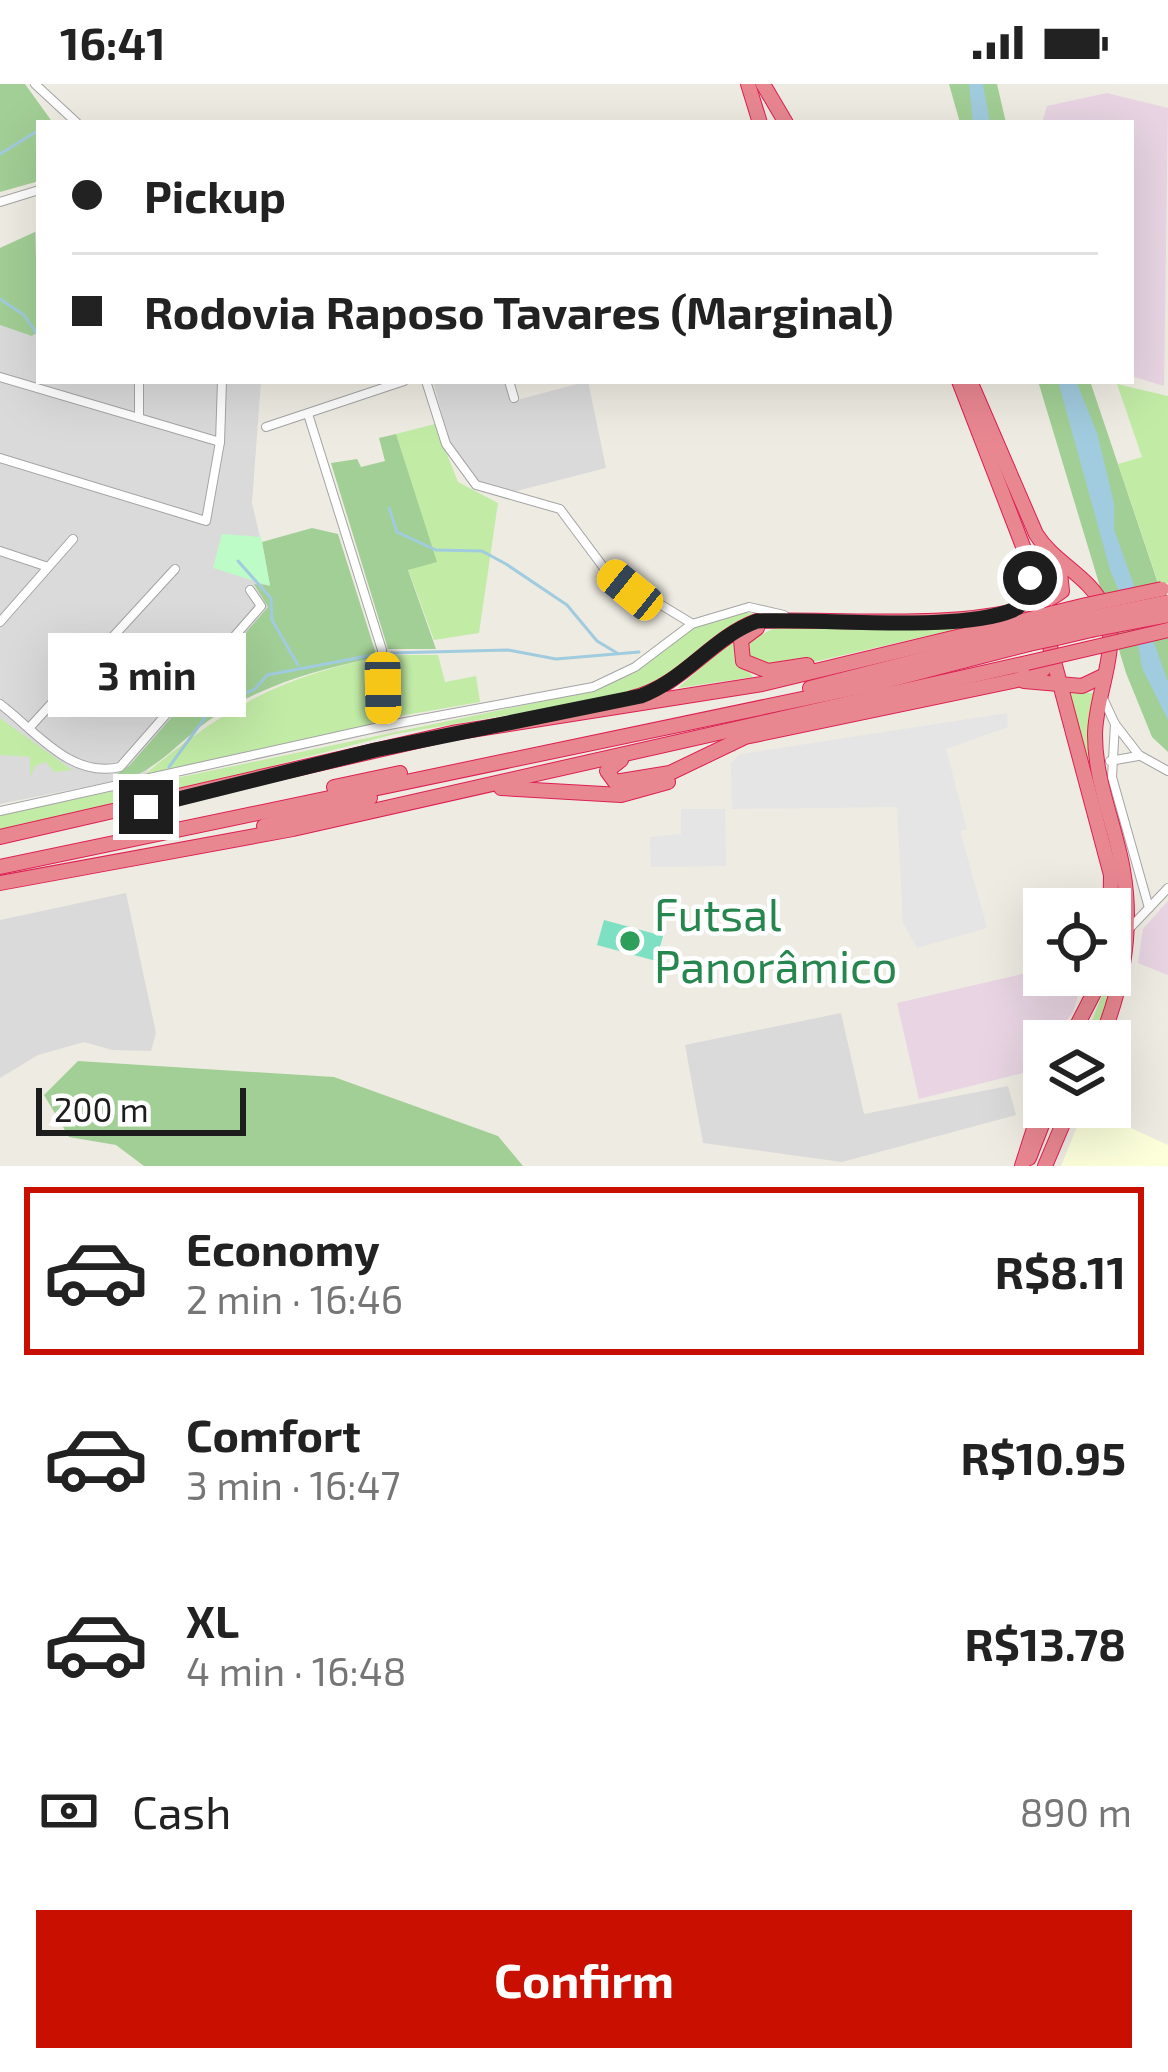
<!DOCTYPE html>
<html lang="en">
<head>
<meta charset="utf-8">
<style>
  body { margin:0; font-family:"Exo 2",sans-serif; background:#f6f6f6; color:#222; height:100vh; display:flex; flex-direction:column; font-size:45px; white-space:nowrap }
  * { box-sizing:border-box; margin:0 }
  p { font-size:39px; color:#767676 }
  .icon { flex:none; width:66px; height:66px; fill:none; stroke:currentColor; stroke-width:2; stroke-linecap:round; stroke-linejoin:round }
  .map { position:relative; height:1082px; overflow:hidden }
  .details { display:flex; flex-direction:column; background:#fff; flex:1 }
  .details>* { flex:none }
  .top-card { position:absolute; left:36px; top:36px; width:1098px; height:264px; border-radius:0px; box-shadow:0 12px 48px #0002; display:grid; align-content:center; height:264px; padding:0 36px; background:#fff }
  .buttons { position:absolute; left:1023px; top:804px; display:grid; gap:24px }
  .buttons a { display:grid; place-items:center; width:108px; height:108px; border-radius:0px; background:#fff; box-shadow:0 12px 48px #0002; font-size:60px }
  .scale { position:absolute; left:36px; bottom:30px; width:210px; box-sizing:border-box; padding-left:12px; border:6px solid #1d1d1d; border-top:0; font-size:33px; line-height:42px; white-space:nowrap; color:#1d1d1d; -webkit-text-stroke:9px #fff; paint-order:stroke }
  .end { position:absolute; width:54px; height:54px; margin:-27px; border:15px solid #1d1d1d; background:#fff; box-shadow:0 0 0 6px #fff }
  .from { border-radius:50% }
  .bubble { position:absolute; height:84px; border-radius:0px; background:#fff; box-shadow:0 12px 48px #0002; font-size:39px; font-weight:700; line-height:84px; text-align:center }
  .car { position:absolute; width:36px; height:72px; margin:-36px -18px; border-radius:15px; box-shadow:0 0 9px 3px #0007; background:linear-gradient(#f5c518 24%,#345 0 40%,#f5c518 0 76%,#345 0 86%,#f5c518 0) }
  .top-card b { display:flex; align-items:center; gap:42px; height:114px; font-size:45px }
  .top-card b+b { border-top:3px solid #e0e0e0 }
  .top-card i { width:30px; height:30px; background:#222 }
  ul { padding:21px 0 0; list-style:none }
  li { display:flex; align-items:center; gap:36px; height:168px; margin:0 24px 18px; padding:0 12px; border:6px solid transparent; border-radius:0px }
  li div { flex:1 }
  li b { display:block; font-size:45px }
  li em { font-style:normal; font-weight:700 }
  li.selected { border-color:#c91000 }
  li>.icon { width:108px; height:108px; stroke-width:1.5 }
  .pay { display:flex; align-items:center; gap:30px; height:132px; padding:0 36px; font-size:45px }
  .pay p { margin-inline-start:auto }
  .primary-button { display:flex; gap:24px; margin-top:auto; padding:24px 36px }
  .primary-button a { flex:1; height:138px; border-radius:0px; background:#c91000; color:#fff; font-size:48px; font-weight:700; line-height:138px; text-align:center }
  .status { display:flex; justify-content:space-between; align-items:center; height:84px; padding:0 60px; background:#fff; direction:ltr }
  .status svg { height:33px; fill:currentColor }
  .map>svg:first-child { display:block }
  .residential { fill:#dbdada }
  .industrial { fill:#e8d4e2 }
  .education { fill:#fcffda }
  .grass { fill:#c2eba6 }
  .forest { fill:#a2cf95 }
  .park { fill:#bdfbc7 }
  .pitch { fill:#7de0c2 }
  .parking { fill:#e5e5e5 }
  .water { fill:#a1cbde }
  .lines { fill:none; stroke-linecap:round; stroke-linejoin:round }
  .stream { stroke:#a1cbde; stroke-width:3 }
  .street-casing { stroke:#a4a4a4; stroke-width:10 }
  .highway-casing { stroke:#dd1f51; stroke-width:16 }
  .street { stroke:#fff; stroke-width:8 }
  .highway { stroke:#e98791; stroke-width:14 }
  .highway-bridge-casing { stroke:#dd1f51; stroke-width:16; stroke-linecap:butt }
  .highway-bridge { stroke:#e98791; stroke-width:14 }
  .route { stroke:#1d1d1d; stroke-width:15 }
  .leisure-dot { fill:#2e9e5b; stroke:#fff; stroke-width:4.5 }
  .labels { text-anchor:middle; stroke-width:9; stroke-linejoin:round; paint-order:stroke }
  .leisure-label { font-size:45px; fill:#27864d; stroke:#fff; text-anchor:start }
</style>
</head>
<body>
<div class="status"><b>16:41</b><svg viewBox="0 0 49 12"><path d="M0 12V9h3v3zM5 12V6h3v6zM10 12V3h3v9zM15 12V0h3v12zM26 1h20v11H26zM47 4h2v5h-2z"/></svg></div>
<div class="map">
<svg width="1168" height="1082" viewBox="0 0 1168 1082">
  <rect width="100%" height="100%" fill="#eeebe2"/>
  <!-- residential -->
  <g class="residential">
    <path d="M 39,146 L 39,297 L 261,297 L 252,419 L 276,521 L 144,691 L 0,720 L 0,164 Z"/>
    <path d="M 433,297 L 504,297 L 510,318 L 588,297 L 606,384 L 505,410 L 494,407 L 478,396 L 450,359 Z"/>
    <path d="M 126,809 L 156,949 L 151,967 L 112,966 L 84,958 L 38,971 L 0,994 L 0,836 Z"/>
    <path d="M 841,929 L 864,1030 L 1008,1002 L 1016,1031 L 842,1078 L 703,1059 L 685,961 Z"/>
  </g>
  <!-- industrial -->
  <g class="industrial">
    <path d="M 1107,9 L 1168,24 L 1164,302 L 1131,292 L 1131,39 L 1042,39 L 1047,22 Z"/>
    <path d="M 1168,817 L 1168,891 L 1138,879 L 1143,845 Z"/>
    <path d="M 1044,885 L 1044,891 L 1084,891 L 1073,928 L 1051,957 L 1044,957 L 1031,987 L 919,1015 L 897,919 Z"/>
  </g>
  <!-- education -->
  <path class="education" d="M 1085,1023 L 1168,1061 L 1168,1082 L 1061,1082 Z"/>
  <!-- grass -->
  <g class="grass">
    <path d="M 1117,300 L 1168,312 L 1168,499 L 1159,501 L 1118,380 L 1142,373 Z"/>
    <path d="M 435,340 L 458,398 L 498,419 L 479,549 L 434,556 L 408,485 L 436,477 L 396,350 Z"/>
    <path d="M 741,528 L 770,532 L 634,610 L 395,650 L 122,721 L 0,746 L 0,731 L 591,607 L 636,588 L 693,544 Z"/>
    <path d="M 1026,529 L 788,584 L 768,583 L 746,573 L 747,558 L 776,543 L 965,540 Z"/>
    <path d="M 743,546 L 734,570 L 753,593 L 678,604 Z"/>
    <path d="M 387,571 L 438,571 L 445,598 L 476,592 L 480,618 L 394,633 Z"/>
    <path d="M 377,573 L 379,631 L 371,641 L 144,691 C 225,624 273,596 377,573 Z"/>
    <path d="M 1064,609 L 1096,609 C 1088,667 1112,726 1119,783 C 1126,846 1113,898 1096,957 L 1084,957 L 1110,891 L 1118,831 Z"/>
    <path d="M 0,634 L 72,686 L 54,688 L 46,678 L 35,682 L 30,693 L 30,673 L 0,671 Z"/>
  </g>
  <!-- forest -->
  <g class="forest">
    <path d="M 0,0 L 25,0 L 53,39 L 39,39 L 39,97 L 0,108 Z"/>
    <path d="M 949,0 L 997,0 L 1006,39 L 960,39 Z"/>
    <path d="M 35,148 L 39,246 L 32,252 L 0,241 L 0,164 Z"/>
    <path d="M 1038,297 L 1090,297 L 1168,529 L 1168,668 L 1152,653 L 1126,589 Z"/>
    <path d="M 396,350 L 437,478 L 408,486 L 436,565 L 388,565 L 331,379 L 357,375 L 361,383 L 385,377 L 379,354 Z"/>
    <path d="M 312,444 L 338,450 L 377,573 C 320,585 266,600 217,631 C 180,654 159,688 115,699 L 114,692 L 130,681 L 268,523 L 254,500 L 270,501 L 262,458 Z"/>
    <path d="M 78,977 L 334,993 L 498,1052 L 523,1082 L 144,1082 L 116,1061 L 69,1053 L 44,1011 Z"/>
  </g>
  <!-- park -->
  <path class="park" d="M 222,450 L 261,453 L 270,502 L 213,484 Z"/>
  <!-- pitch -->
  <path class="pitch" d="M 604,836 L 663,852 L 656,877 L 597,861 Z"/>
  <!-- parking -->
  <g class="parking">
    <path d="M 1007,629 L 1008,643 L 946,665 L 967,745 L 961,747 L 962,754 L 987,844 L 917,864 L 903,839 L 897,723 L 732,725 L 731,679 L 741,670 Z"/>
    <path d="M 681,725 L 725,725 L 726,782 L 651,783 L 650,753 L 681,750 Z"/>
  </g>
  <!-- water -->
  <g class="water">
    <path d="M 969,0 L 983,0 L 990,39 L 973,39 Z"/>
    <path d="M 1058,297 L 1076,297 L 1097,349 L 1114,419 L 1114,445 L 1168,598 L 1168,636 L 1142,584 L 1135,544 L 1110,486 Z"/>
  </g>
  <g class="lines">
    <!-- stream -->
    <g class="stream">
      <path d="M 0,70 L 39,46"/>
      <path d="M 0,215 L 24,231 L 39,253"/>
      <path d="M 389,424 L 397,448 L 436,466 L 482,467 L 506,480 L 567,521 L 597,557 L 617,569"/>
      <path d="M 238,477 L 271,514 L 272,536 L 298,581"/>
      <path d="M 390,569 L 508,566 L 556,575 L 639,568"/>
      <path d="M 169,683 L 212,624 L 255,605 L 267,591 L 373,571"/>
    </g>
    <!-- street casing -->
    <g class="street-casing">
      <g id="street">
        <path d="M 35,0 L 77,39"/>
        <path d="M 0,118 L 39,106"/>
        <path d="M 0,293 L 220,358"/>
        <path d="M 426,297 L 446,360 L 476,401 L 560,425 L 607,488 L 691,539"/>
        <path d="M 509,297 L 514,314"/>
        <path d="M 308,330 L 382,566 L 384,642"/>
        <path d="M 139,334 L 139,297"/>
        <path d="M 266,343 L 404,297"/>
        <path d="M 0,374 L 206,437 L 220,358 L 222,297"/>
        <path d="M 0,467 L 48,483"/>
        <path d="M 0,538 L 73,455"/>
        <path d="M 1101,610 L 1115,640 L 1139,671 L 1168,687"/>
        <path d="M 0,620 C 36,647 71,695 120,683 L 261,522 L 250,506"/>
        <path d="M 1115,640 L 1112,693 L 1149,824"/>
        <path d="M 30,643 L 175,485"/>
        <path d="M 1110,677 L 1138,672"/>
        <path d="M 0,727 L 384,642 L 593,603 L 635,583 L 692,540 L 749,523 L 784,531"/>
        <path d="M 1128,846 L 1168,804"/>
      </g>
    </g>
    <!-- highway casing -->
    <g class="highway-casing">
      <g id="highway">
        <path d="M 748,0 L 760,39"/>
        <path d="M 763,0 L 786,39"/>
        <path d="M 959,297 L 1024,465 L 1111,791 L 1110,862"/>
        <path d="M 970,297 L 1036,450 C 1054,479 1090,492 1104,524 C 1122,563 1095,610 1095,651 C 1095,698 1115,740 1123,786 C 1133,844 1123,903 1100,957"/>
        <path d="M 1053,529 L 1086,521"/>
        <path d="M 1054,542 L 1089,534"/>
        <path d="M 757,544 L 741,556 L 743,577 L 768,587 L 807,581"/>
        <path d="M 1057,554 L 1091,546"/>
        <path d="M 1024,597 L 1082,602 L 1105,591"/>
        <path d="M 810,604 L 1026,549"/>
        <path d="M 632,614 C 684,601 709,555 757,537 C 831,533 1004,552 1062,507 L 1059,479"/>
        <path d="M 621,676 L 607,687 L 615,698 L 670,689 L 745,653 L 1017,596 L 1043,586 L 1050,576"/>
        <path d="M 334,703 L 400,689"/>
        <path d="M 501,704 L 621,711 L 668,698"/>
        <path d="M 264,742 L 370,714"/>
        <path d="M 0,753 L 452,649 L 762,600 L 1019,538"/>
        <path d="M 0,783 L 874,600 L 1029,560"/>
        <path d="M 0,799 L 293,745 L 1027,579"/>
        <path d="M 1069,957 L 1103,891"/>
        <path d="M 1029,1074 L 1047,1028"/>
        <path d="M 1022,1082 L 1044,1013"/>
        <path d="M 1045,1082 L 1070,1023"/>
      </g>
    </g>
    <!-- street -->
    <use href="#street" class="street"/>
    <!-- highway -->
    <use href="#highway" class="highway"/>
    <!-- highway-bridge casing -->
    <g class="highway-bridge-casing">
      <g id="highway-bridge">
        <path d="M 1086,521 L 1162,505"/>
        <path d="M 1089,534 L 1168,518"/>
        <path d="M 1019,538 L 1053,529"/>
        <path d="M 1091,546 L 1168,531"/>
        <path d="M 1026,549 L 1054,542"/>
        <path d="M 1029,560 L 1057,554"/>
        <path d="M 1027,579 L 1168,546"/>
      </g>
    </g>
    <!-- highway-bridge -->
    <use href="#highway-bridge" class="highway-bridge"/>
  </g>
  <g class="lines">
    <!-- route -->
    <path class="route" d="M 146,723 L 375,666 L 641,612 C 686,595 713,553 757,537 C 821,534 959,549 1013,526 C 1026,520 1029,507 1030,494"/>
  </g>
  <!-- markers -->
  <circle class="leisure-dot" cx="630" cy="857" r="12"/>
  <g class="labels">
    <!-- leisure labels -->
    <g class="leisure-label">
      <text x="654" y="847">Futsal<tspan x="654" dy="52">Panorâmico</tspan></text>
    </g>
  </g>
</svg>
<div class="buttons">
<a><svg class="icon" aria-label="locate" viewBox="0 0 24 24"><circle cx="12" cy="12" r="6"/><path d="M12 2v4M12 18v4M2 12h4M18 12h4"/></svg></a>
<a><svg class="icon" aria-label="layers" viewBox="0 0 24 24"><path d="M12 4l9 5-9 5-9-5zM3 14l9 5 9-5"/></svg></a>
</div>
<div class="scale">200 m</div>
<i class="end from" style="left:1030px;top:494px"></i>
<i class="end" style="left:146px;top:723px"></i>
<div class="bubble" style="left:48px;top:549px;width:198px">3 min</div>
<i class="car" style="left:630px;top:506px;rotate:309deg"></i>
<i class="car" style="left:383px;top:604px;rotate:179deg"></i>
<div class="top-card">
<b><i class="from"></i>Pickup</b>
<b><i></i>Rodovia Raposo Tavares (Marginal)</b>
</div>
</div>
<section class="details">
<ul>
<li class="selected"><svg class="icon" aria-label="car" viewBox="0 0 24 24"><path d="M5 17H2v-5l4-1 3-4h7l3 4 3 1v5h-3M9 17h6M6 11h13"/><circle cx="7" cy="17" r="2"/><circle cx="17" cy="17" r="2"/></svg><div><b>Economy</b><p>2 min · 16:46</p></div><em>R$8.11</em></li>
<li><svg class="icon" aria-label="car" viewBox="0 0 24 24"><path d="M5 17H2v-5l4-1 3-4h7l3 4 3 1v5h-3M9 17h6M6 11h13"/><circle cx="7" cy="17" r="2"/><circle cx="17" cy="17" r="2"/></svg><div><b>Comfort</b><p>3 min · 16:47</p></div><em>R$10.95</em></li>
<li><svg class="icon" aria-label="car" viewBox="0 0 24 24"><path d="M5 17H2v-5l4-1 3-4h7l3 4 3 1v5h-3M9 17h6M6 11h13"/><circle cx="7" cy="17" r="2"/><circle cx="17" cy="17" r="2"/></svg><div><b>XL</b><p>4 min · 16:48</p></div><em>R$13.78</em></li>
</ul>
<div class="pay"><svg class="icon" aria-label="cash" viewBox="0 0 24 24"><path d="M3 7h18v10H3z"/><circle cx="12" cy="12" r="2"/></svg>Cash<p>890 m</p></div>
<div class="primary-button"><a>Confirm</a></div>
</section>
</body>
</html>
